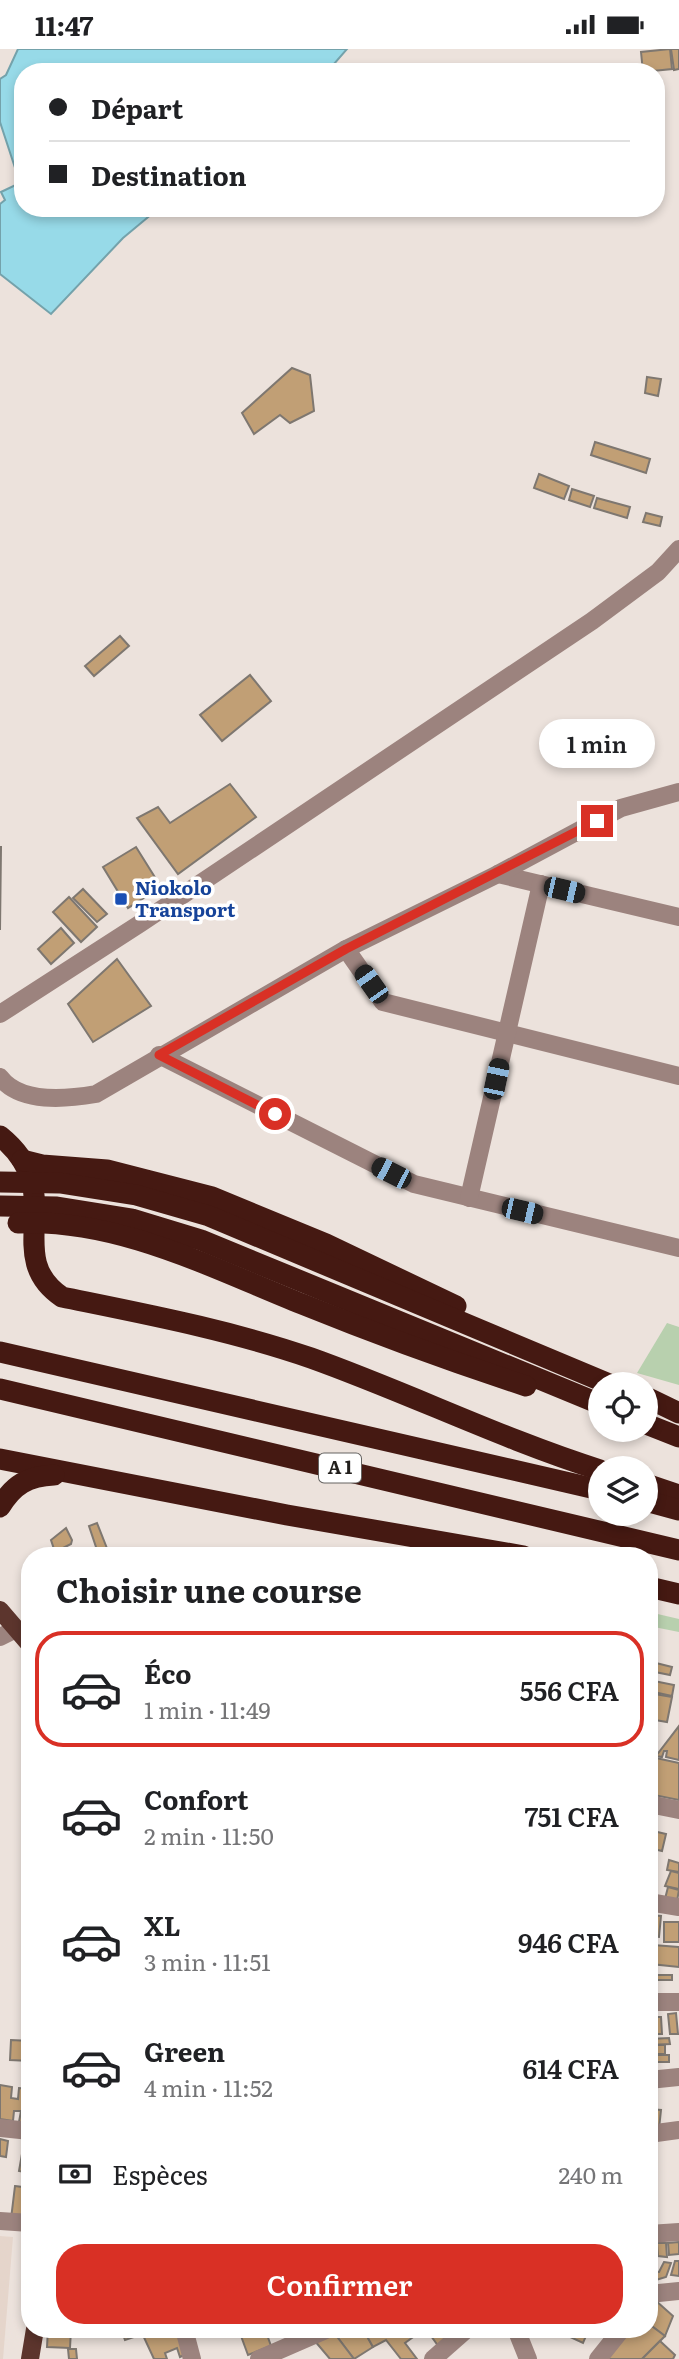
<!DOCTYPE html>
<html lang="fr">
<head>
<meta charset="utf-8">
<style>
  body { margin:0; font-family:Literata,serif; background:#f2f2f2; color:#202124; height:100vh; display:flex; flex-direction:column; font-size:26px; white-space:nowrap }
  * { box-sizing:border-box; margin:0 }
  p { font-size:23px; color:#757577 }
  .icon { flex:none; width:38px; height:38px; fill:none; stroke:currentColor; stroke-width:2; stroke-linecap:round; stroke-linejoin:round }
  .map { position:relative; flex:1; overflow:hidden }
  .side { position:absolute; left:21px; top:1498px; width:637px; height:791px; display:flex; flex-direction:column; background:#fff; border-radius:28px; box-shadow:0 4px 10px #0003 }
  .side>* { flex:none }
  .hud { position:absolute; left:14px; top:14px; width:651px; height:154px; border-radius:28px; box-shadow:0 4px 10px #0003; display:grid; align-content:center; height:154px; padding:0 35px; background:#fff }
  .tools { position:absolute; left:588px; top:1323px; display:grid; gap:14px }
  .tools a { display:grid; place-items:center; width:70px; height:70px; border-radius:50%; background:#fff; box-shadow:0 4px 10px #0003; font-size:35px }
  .end { position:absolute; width:32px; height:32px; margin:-16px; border:9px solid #d93025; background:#fff; box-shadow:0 0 0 4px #fff }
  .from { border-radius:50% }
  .bubble { position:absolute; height:49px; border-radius:24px; background:#fff; box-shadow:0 4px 10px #0003; font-size:23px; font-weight:600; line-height:49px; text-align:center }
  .car { position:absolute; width:21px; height:42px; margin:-21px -10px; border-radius:9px; box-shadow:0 0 5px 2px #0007; background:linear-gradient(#222 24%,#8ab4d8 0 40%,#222 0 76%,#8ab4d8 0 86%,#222 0) }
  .hud b { display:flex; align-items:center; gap:24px; height:66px; font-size:26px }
  .hud b+b { border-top:2px solid #e0e0e0 }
  .hud i { width:18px; height:18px; background:#202124 }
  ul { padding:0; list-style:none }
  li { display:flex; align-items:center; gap:21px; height:116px; margin:0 14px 10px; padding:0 21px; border:4px solid transparent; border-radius:28px }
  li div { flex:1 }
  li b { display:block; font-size:26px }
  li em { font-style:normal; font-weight:600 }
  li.current { border-color:#d93025 }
  li>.icon { width:63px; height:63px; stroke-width:1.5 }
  h2 { padding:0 35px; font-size:32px; line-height:84px }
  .pay { display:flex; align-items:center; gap:18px; height:77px; padding:0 35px; font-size:26px }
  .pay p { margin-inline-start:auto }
  .action { display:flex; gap:14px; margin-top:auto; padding:14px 35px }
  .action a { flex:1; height:80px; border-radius:28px; background:#d93025; color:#fff; font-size:28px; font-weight:600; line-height:80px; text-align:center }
  .status { display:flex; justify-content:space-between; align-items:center; height:49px; padding:0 35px; background:#fff; direction:ltr }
  .status svg { height:19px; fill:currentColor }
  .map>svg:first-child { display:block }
  .built { fill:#e5d5cb }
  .green { fill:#b8d0ae }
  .water { fill:#97dae8; stroke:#74a2ab; stroke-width:2 }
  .building { fill:#c19f75; stroke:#7e7770; stroke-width:2 }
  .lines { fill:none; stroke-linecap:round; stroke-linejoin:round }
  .minor { stroke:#9c837e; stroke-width:18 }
  .major { stroke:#5c352d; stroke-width:18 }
  .highway { stroke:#451912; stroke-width:21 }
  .route { stroke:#d93025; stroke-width:9 }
  .transit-dot { fill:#1a4fb4; stroke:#fff; stroke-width:2.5 }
  .labels { text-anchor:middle; stroke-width:7; stroke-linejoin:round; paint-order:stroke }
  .shield { fill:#fff; stroke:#646260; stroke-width:2 }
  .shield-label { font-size:18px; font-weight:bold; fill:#221f1c }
  .transit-label { font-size:19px; font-weight:bold; fill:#164399; stroke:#fff; text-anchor:start }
</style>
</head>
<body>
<div class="status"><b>11:47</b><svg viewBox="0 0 49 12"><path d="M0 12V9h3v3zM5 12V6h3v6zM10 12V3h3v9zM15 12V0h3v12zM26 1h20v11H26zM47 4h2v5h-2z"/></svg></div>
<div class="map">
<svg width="679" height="2310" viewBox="0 0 679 2310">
  <rect width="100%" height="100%" fill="#ece2dc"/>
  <!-- built -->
  <path class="built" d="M 0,2187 L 13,2188 L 3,2310 L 0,2310 Z"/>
  <!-- green -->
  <g class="green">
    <path d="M 667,1274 L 679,1278 L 679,1336 L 637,1324 Z"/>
    <path d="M 649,1563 L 679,1570 L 679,1583 L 649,1577 Z"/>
  </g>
  <!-- water -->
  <path class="water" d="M 18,0 L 347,0 L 327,23 L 23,23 L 23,159 L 159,159 L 123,189 L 51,265 L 0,225 L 0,155 L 5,151 L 1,143 L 20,134 L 0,73 L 0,30 L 6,26 Z"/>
  <!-- building -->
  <g class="building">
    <path d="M 670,0 L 672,20 L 643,23 L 641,3 Z"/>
    <path d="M 671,0 L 679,0 L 679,20 L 674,21 Z"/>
    <path d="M 292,319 L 310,326 L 314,362 L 290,374 L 280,366 L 254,385 L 242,364 Z"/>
    <path d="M 647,328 L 661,330 L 658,347 L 645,344 Z"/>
    <path d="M 595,393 L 650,410 L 646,424 L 591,406 Z"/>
    <path d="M 539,425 L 569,437 L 564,450 L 534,439 Z"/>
    <path d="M 572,440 L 594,447 L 590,458 L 569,451 Z"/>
    <path d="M 597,449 L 630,458 L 627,469 L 594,459 Z"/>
    <path d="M 646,464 L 662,468 L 660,477 L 643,473 Z"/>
    <path d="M 120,587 L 129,597 L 94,627 L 85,617 Z"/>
    <path d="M 250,626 L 271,652 L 222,692 L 200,666 Z"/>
    <path d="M 230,735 L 256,768 L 178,825 L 137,769 L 158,758 L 170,774 Z"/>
    <path d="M 0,798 L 1,798 L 0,881 Z"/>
    <path d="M 136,798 L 161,838 L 128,859 L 103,818 Z"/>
    <path d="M 83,840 L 107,865 L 97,873 L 73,849 Z"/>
    <path d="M 69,848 L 97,878 L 81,893 L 53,863 Z"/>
    <path d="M 61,879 L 74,894 L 51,915 L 38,900 Z"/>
    <path d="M 117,910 L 151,957 L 93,993 L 68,955 Z"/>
    <path d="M 97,1474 L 110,1507 L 99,1507 L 89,1477 Z"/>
    <path d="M 66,1479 L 72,1491 L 71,1495 L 55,1503 L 51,1491 Z"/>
    <path d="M 652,1613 L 672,1618 L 670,1626 L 650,1622 Z"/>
    <path d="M 649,1631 L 674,1636 L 672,1647 L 649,1642 Z"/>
    <path d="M 649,1644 L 672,1648 L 667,1673 L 649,1670 Z"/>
    <path d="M 679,1677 L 679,1711 L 666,1708 L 667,1702 L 664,1702 L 662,1708 L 656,1707 Z"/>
    <path d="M 656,1709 L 679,1714 L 679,1751 L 649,1745 Z"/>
    <path d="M 649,1781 L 666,1785 L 662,1802 L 649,1799 Z"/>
    <path d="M 669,1811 L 679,1814 L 679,1823 L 667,1821 Z"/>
    <path d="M 671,1822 L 679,1824 L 679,1840 L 665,1837 Z"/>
    <path d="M 668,1838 L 679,1841 L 677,1852 L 665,1850 Z"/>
    <path d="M 649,1866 L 661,1867 L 659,1888 L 649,1887 Z"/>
    <rect x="664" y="1873" width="15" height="20"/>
    <path d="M 653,1896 L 679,1898 L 679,1918 L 651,1915 Z"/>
    <rect x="652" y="1926" width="20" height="5"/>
    <path d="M 25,1940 L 30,1940 L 30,1963 L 23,1963 Z"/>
    <path d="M 676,1964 L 678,1985 L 670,1985 L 668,1965 Z"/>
    <path d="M 656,1968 L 661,1968 L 662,1985 L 657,1985 Z"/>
    <path d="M 669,1989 L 670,1995 L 649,1996 L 649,1990 Z"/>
    <path d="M 11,1991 L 30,1992 L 30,2012 L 10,2011 Z"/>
    <rect x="653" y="1996" width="12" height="9"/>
    <rect x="653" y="2006" width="16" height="7"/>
    <path d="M 0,2036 L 12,2038 L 11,2049 L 18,2050 L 19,2039 L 30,2040 L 30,2075 L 19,2073 L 21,2062 L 14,2062 L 13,2072 L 0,2070 Z"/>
    <path d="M 649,2060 L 661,2061 L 659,2080 L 649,2079 Z"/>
    <path d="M 25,2088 L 30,2089 L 30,2124 L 19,2122 Z"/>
    <path d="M 0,2090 L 8,2092 L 6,2108 L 0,2107 Z"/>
    <path d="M 15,2137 L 30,2139 L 30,2173 L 11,2170 Z"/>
    <path d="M 679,2193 L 679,2205 L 669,2206 L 668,2194 Z"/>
    <path d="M 657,2194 L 666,2194 L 667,2208 L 658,2207 Z"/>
    <path d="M 675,2212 L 679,2212 L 679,2227 L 671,2226 Z"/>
    <path d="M 664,2213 L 671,2214 L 666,2228 L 649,2233 L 650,2223 L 659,2223 Z"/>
    <path d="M 655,2251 L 673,2267 L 665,2287 L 649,2275 L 649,2258 Z"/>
    <path d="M 649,2275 L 665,2287 L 642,2310 L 605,2310 L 631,2280 L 649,2280 Z"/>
    <path d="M 48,2280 L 71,2280 L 70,2299 L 47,2298 Z"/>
    <path d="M 121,2280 L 137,2280 L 140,2286 L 125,2291 Z"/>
    <path d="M 145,2280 L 180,2280 L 190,2303 L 180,2308 L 177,2299 L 165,2304 L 167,2310 L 154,2310 L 141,2282 Z"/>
    <path d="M 265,2280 L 271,2297 L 248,2306 L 241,2287 Z"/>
    <path d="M 345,2280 L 363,2280 L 373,2298 L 354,2310 L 335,2285 Z"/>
    <path d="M 363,2280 L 418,2280 L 420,2283 L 405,2294 L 417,2310 L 401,2310 L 386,2291 L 373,2298 Z"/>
    <path d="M 426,2280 L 459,2280 L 439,2298 Z"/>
    <path d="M 553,2280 L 589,2280 L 583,2294 Z"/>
    <path d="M 335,2285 L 354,2310 L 330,2310 L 314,2291 Z"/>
    <path d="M 660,2292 L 675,2306 L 673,2310 L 642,2310 Z"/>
    <path d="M 68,2300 L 76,2300 L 77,2310 L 69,2310 Z"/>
  </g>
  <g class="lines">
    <!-- minor -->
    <g class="minor">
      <path d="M 498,825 L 679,868"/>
      <path d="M 346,900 L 383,953 L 679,1027"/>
      <path d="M 0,965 L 141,874 L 592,572 L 658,523 L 679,500"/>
      <path d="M 159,1006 L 414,1135 L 679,1199"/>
      <path d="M 0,1028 C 20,1055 67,1050 96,1045 L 346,900 L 498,825 L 621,759 L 679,743"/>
      <path d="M 469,1149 L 541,835"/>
      <path d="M 0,1588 L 16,1580"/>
      <path d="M 649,1755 L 679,1761"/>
      <path d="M 649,1853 L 679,1858"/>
      <path d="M 649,1953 L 679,1953"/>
      <path d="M 649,2031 L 679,2028"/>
      <path d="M 0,2079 L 30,2082"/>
      <path d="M 649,2085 L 679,2081"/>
      <path d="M 0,2172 L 30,2174"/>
      <path d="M 649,2185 L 679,2183"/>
      <path d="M 649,2245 L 679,2242"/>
      <path d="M 184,2280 L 192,2310"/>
      <path d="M 516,2280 L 528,2310"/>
      <path d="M 259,2310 L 328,2280"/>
      <path d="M 433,2310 L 467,2280"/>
      <path d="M 598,2310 L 622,2280"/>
    </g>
    <!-- major -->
    <g class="major">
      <path d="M 0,1561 L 30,1596"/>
      <path d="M 30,2310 L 35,2280"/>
    </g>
    <!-- highway -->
    <g class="highway">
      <path d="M 0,1087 C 71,1144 0,1206 62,1248 C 145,1265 230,1281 311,1309 C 409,1344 502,1390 600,1421"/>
      <path d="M 22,1111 L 42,1116 L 107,1121 L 212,1148 L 326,1195 L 456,1257"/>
      <path d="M 0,1133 L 60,1134 L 136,1146 L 209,1167 L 609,1335"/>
      <path d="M 0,1157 L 57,1158 L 132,1170 L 201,1191 L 600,1355"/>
      <path d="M 18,1174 C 117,1169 212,1219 302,1255 C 376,1285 450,1312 526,1337"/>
      <path d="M 0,1303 L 600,1441"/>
      <path d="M 0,1340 L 679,1501"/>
      <path d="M 646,1348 L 679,1364"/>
      <path d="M 646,1375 L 679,1388"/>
      <path d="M 0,1410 L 287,1466 L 524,1507"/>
      <path d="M 646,1435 L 679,1446"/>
      <path d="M 646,1452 L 679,1461"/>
      <path d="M 0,1458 C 13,1436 28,1427 54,1426"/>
      <path d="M 649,1538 L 679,1545"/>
    </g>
  </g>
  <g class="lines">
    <!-- route -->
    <path class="route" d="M 275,1065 L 159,1006 L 346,900 L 597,772"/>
  </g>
  <!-- markers -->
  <rect class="transit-dot" x="114" y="843" width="14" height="14" rx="3.5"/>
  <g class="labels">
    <!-- shield labels -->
    <rect class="shield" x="319" y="1404.5" width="42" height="29" rx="5"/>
    <g class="shield-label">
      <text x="340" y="1425">A 1</text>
    </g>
    <!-- transit labels -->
    <g class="transit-label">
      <text x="135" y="846">Niokolo<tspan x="135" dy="22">Transport</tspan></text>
    </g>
  </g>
</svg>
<div class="tools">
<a><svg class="icon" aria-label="locate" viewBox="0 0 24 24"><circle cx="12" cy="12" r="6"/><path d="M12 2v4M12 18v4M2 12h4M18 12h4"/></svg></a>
<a><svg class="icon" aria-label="layers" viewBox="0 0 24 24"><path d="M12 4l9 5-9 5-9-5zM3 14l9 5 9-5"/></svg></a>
</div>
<i class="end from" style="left:275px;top:1065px"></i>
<i class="end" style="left:597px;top:772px"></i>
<div class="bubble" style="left:539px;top:670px;width:116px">1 min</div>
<i class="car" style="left:564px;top:841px;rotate:103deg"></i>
<i class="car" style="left:371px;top:935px;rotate:325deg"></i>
<i class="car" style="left:496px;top:1030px;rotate:12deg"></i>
<i class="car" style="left:391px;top:1124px;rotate:297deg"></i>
<i class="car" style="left:522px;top:1162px;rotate:103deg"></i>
<div class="hud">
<b><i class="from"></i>Départ</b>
<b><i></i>Destination</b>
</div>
<section class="side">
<h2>Choisir une course</h2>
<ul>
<li class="current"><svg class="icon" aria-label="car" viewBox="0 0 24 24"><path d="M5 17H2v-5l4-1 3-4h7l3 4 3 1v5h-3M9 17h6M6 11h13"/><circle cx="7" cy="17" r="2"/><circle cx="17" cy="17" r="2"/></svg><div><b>Éco</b><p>1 min · 11:49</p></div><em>556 CFA</em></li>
<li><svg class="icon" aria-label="car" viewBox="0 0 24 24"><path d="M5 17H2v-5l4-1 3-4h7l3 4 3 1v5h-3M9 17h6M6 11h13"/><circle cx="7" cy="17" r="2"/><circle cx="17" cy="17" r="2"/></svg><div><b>Confort</b><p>2 min · 11:50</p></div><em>751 CFA</em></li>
<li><svg class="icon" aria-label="car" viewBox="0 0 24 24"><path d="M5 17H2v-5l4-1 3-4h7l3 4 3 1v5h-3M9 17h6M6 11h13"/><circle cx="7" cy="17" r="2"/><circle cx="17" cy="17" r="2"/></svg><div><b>XL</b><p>3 min · 11:51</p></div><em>946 CFA</em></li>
<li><svg class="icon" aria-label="car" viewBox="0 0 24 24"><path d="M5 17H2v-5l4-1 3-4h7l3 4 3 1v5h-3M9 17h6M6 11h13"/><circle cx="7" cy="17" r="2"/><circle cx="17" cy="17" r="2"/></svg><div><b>Green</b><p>4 min · 11:52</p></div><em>614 CFA</em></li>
</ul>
<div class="pay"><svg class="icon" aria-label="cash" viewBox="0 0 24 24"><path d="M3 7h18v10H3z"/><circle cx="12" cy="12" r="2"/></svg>Espèces<p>240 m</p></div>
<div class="action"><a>Confirmer</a></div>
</section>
</div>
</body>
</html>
